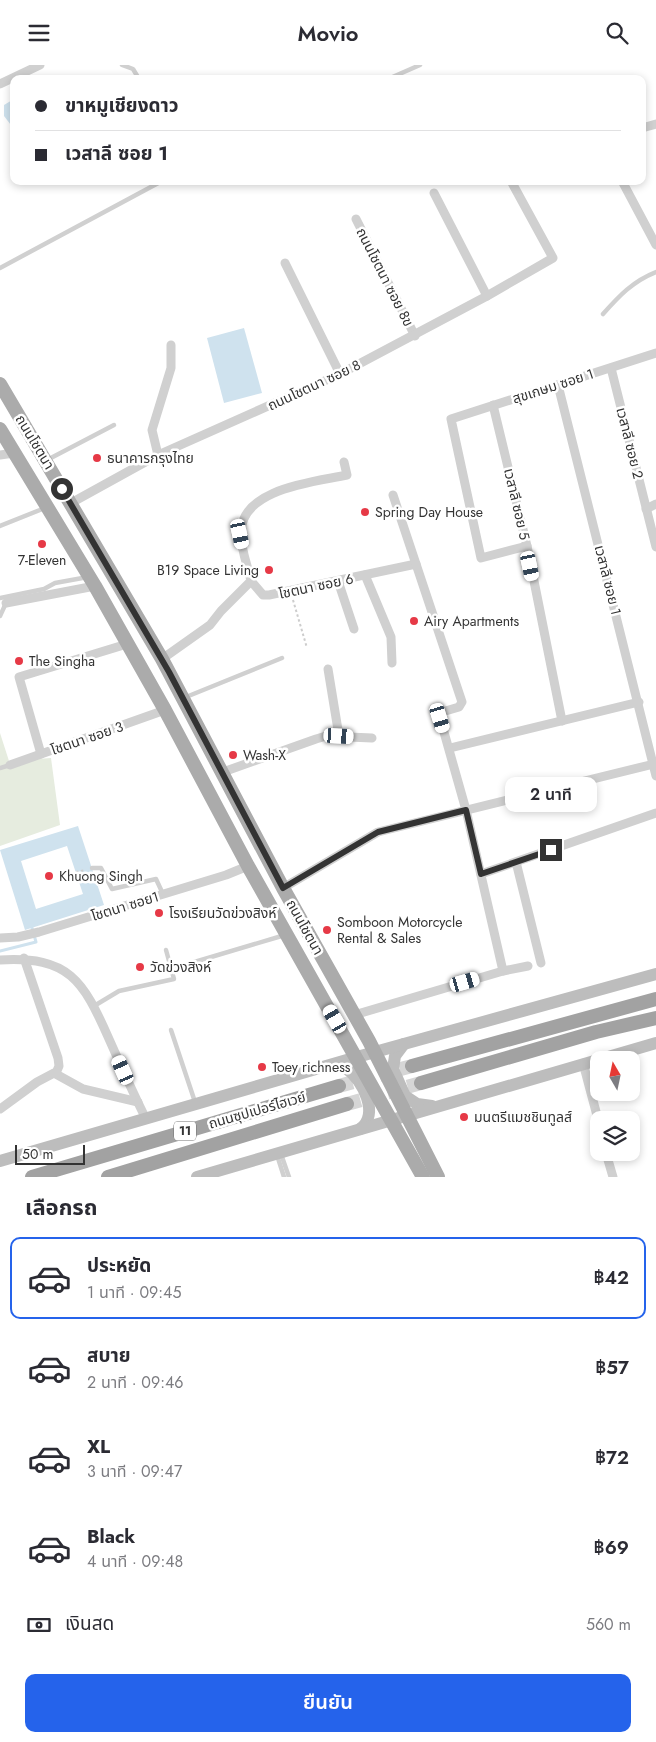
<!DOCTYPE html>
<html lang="th">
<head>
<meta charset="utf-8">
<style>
  body { margin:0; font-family:Jost,"Noto Sans Thai",sans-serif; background:#f2f2f3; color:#2b2b33; height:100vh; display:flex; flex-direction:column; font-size:19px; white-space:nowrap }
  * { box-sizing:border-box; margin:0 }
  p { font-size:16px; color:#7c7c81 }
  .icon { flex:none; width:28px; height:28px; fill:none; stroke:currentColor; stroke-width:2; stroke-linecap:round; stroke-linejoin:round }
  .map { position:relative; height:1112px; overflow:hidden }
  .panel { display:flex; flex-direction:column; background:#fff; flex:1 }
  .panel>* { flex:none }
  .guide { position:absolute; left:10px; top:10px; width:636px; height:110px; border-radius:10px; box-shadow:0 2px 8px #0003; display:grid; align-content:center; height:110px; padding:0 25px; background:#fff }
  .needle { width:32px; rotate:351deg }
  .fabs { position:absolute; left:590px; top:986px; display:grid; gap:10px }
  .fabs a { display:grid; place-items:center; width:50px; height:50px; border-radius:10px; background:#fff; box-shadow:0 2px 8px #0003; font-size:25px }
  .scale { position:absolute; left:15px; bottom:12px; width:70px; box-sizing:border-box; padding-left:5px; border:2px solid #333; border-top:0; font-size:14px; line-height:18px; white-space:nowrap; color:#333; -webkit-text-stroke:4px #fff; paint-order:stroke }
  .end { position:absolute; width:22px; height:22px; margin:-11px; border:6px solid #333; background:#fff; box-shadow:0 0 0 2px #fff }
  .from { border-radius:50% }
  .bubble { position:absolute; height:35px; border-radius:10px; background:#fff; box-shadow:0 2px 8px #0003; font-size:16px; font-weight:600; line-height:35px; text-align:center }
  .car { position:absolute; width:15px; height:30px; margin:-15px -8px; border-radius:6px; box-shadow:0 0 4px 1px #0007; background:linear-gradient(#fff 24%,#345 0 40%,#fff 0 76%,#345 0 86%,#fff 0) }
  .guide b { display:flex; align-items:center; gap:18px; height:48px; font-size:19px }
  .guide b+b { border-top:1px solid #e1e1e2 }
  .guide i { width:12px; height:12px; background:#2b2b33 }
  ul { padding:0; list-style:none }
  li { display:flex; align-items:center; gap:15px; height:82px; margin:0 10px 8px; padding:0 15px; border:2px solid transparent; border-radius:10px }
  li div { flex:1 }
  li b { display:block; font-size:19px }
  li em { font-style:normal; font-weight:600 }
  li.selected { border-color:#2563eb }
  li>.icon { width:45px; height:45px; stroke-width:1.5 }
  h2 { padding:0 25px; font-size:22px; line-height:60px }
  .pay { display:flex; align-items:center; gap:12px; height:55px; padding:0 25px; font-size:19px }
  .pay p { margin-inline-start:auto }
  .action { display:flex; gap:10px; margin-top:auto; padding:10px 25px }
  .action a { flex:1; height:58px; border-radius:10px; background:#2563eb; color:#fff; font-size:20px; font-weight:600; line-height:58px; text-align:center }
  header { display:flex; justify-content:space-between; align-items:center; height:65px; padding:0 25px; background:#fff; font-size:22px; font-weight:600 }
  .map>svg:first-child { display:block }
  .green { fill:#e6ecdf }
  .water { fill:#cfe2ee; fill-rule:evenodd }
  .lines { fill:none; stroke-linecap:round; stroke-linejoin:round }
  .stream { stroke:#cfe2ee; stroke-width:3 }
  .trunk-tunnel { stroke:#d6d6d6; stroke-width:14; stroke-dasharray:14 7; stroke-linecap:butt }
  .path { stroke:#cdcdcd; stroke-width:2; stroke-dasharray:2.5 2.5; stroke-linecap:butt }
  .service { stroke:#d0d0d0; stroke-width:4.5 }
  .minor { stroke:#d0d0d0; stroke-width:9 }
  .secondary { stroke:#bdbdbd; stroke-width:12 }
  .primary { stroke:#ababab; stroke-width:14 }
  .trunk { stroke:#a2a2a2; stroke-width:14 }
  .route { stroke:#333; stroke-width:6 }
  .poi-dot { fill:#e63946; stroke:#fff; stroke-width:2 }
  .labels { text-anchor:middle; stroke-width:5; stroke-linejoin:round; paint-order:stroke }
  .shield { fill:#fff; stroke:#707070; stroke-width:1 }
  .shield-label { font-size:12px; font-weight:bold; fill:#333 }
  .street-label { font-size:14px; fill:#333; stroke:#fff }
  .poi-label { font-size:14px; fill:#333; stroke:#fff; text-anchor:start }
</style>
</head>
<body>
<header><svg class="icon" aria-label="menu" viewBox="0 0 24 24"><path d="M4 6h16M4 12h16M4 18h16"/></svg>Movio<svg class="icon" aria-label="search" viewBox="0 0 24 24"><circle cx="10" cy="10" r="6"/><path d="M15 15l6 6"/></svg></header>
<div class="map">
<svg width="656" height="1112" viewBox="0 0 656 1112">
  <rect width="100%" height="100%" fill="#fff"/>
  <!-- green -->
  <path class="green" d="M 0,668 L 9,696 L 51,693 L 60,760 L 0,781 Z"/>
  <!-- water -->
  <g class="water">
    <path d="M 14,34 L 14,64 L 4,51 L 4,40 Z"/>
    <path d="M 244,263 L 262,328 L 224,338 L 207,273 Z"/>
    <path d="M 78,761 L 104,840 L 25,865 L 0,785 ZM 67,781 L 83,829 L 36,844 L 21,796 Z"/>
  </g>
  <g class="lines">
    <!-- stream -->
    <path class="stream" d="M 0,886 L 36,877 L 32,863"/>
    <!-- trunk-tunnel -->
    <g class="trunk-tunnel">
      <path d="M 339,1021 L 412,1001"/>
      <path d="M 347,1039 L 421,1018"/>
    </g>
    <!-- path -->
    <g class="path">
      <path d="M 293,535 L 307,583"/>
      <path d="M 76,807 L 85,805"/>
    </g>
    <!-- service -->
    <g class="service">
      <path d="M 122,0 L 133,4 L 139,14"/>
      <path d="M 388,14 L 420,0"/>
      <path d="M 0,203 L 162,116"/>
      <path d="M 603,249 C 619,231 633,216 656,207"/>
      <path d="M 47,395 L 114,360"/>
      <path d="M 0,461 L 45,443"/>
      <path d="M 0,533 L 44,524 L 55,518 L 88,512"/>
      <path d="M 0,551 L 6,538"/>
      <path d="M 186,632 L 282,593"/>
      <path d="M 0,703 L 10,700"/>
      <path d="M 92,803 L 101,803 L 112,824 L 156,814 L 163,829"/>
      <path d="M 171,904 L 285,870"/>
      <path d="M 94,941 L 119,926 L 174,914 L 166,885"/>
      <path d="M 171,965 L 195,1037"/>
      <path d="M 281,1089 L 289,1112"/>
      <path d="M 277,1090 L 284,1112"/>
    </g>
    <!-- minor -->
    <g class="minor">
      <path d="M 0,19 L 40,0"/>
      <path d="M 642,63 L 656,59"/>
      <path d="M 622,116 L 656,180"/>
      <path d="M 434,128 L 487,231"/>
      <path d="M 356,154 L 415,271"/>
      <path d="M 285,198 L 340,309"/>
      <path d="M 611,303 L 656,482"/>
      <path d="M 558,320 L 656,711"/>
      <path d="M 493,340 L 527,481 L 562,656"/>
      <path d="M 0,390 L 14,388"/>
      <path d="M 158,390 L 152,365 L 171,303 L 171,280"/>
      <path d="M 71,438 L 158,390 L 340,309 L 487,231 L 553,193 L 511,116"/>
      <path d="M 646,444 L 656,439"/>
      <path d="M 527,481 L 481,493 L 451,354 L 656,288"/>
      <path d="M 365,510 L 391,572 L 392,598"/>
      <path d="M 251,516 C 248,501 240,483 241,467 C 242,423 315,417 347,410 L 344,397"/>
      <path d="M 338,516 L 354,564"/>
      <path d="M 6,538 L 95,521"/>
      <path d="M 162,594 L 210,560 L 221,546 L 251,516 L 263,530 L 269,530 L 416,499"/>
      <path d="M 328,604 L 339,671"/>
      <path d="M 450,683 L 639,637"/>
      <path d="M 41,689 L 19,612 L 127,579"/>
      <path d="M 10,700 L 165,645"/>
      <path d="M 223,707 L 316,674 L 326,671 L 372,673"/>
      <path d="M 516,797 L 541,898"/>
      <path d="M 481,809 L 656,748"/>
      <path d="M 283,823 L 378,767 L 654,699"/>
      <path d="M 0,873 L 18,872 L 39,867 L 226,810 L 248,801"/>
      <path d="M 24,893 L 58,993 L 59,1001 L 56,1008"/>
      <path d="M 0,895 C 69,891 83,915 109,974 C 121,1001 133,1028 146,1054"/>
      <path d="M 503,906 L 528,901"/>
      <path d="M 354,950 L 503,906 L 466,745 L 440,653 L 442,647 L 459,642 L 462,637 L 393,430"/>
      <path d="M 583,998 L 599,1058"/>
      <path d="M 0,1044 L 37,1017 L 54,1008 L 83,1024 L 138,1037"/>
      <path d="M 606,1088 L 613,1112"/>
    </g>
    <!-- secondary -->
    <g class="secondary">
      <path d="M 404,979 L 395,991 L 393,1004 L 405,1031 L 417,1039 L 432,1041"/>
      <path d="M 332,1001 C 337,1001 342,1001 347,1004 C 363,1015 380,1050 360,1064"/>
      <path d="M 0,1096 L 357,992 L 656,909"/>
      <path d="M 197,1112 L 656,978"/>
    </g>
    <!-- primary -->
    <g class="primary">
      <path d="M 0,319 L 162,594 L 283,823 L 369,976 L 438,1112"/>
      <path d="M 0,364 L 95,521 L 165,645 L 248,801 L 423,1112"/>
    </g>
    <!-- trunk -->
    <g class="trunk">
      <path d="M 412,1001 L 656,934"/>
      <path d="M 421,1018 L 596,967 L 656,953"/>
      <path d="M 32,1112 L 339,1021"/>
      <path d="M 108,1112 L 347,1039"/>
    </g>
  </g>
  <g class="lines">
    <!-- route -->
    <path class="route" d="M 62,424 L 169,607 L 283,823 L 378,767 L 466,745 L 481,809 L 551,785"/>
  </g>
  <!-- markers -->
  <g class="poi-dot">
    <circle cx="97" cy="393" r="5"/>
    <circle cx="365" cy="447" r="5"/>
    <circle cx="42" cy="479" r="5"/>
    <circle cx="269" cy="505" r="5"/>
    <circle cx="414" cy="556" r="5"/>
    <circle cx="19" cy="596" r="5"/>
    <circle cx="233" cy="690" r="5"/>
    <circle cx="49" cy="811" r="5"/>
    <circle cx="159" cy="848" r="5"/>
    <circle cx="327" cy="865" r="5"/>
    <circle cx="140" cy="902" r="5"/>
    <circle cx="262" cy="1002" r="5"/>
    <circle cx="464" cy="1052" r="5"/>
  </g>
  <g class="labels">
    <!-- shield labels -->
    <rect class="shield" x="174" y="1056.5" width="22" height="19" rx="4"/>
    <g class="shield-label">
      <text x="185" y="1070">11</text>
    </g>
    <!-- street labels -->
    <g class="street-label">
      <text transform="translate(385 212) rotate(63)" y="5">ถนนโชตนา ซอย 8ข</text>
      <text transform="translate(314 320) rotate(-25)" y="5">ถนนโชตนา ซอย 8</text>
      <text transform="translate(553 321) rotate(-18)" y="5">สุขเกษม ซอย 1</text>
      <text transform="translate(35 377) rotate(59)" y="5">ถนนโชตนา</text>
      <text transform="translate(630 378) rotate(76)" y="5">เวสาลี ซอย 2</text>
      <text transform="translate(517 439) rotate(77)" y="5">เวสาลี ซอย 5</text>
      <text transform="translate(608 515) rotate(76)" y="5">เวสาลี ซอย 1</text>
      <text transform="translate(316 521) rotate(-12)" y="5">โชตนา ซอย 6</text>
      <text transform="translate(87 673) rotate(-19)" y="5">โชตนา ซอย 3</text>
      <text transform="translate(125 841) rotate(-17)" y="5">โชตนา ซอย1</text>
      <text transform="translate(305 862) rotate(61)" y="5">ถนนโชตนา</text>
      <text transform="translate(257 1045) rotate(-16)" y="5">ถนนซุปเปอร์ไฮเวย์</text>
    </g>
    <!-- poi labels -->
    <g class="poi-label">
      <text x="107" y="398">ธนาคารกรุงไทย</text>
      <text x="375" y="452">Spring Day House</text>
      <text x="42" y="500" text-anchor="middle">7-Eleven</text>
      <text x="259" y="510" text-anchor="end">B19 Space Living</text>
      <text x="424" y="561">Airy Apartments</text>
      <text x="29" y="601">The Singha</text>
      <text x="243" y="695">Wash-X</text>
      <text x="59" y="816">Khuong Singh</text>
      <text x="169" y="853">โรงเรียนวัดข่วงสิงห์</text>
      <text x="337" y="862">Somboon Motorcycle<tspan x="337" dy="16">Rental &amp; Sales</tspan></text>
      <text x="150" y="907">วัดข่วงสิงห์</text>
      <text x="272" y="1007">Toey richness</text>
      <text x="474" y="1057">มนตรีแมชชินทูลส์</text>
    </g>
  </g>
</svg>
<div class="fabs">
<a><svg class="needle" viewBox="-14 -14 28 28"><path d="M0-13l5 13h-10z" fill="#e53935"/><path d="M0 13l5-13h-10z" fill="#7c7c81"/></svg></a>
<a><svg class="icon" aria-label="layers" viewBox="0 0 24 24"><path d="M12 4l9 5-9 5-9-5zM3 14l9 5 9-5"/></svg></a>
</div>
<div class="scale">50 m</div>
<i class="end from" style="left:62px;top:424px"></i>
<i class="end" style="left:551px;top:785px"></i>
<div class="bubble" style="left:505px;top:712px;width:92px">2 นาที</div>
<i class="car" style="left:240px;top:469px;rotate:168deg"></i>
<i class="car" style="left:530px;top:501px;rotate:168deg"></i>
<i class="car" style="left:440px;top:653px;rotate:163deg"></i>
<i class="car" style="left:339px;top:671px;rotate:93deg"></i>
<i class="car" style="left:465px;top:917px;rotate:74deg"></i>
<i class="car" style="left:335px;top:954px;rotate:330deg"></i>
<i class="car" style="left:123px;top:1005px;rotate:336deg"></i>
<div class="guide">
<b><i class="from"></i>ขาหมูเชียงดาว</b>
<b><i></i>เวสาลี ซอย 1</b>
</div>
</div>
<section class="panel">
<h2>เลือกรถ</h2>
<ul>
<li class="selected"><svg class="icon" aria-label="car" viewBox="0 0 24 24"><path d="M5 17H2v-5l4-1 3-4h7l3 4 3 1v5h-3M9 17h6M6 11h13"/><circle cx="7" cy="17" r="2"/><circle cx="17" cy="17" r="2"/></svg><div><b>ประหยัด</b><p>1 นาที · 09:45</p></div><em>฿42</em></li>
<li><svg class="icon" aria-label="car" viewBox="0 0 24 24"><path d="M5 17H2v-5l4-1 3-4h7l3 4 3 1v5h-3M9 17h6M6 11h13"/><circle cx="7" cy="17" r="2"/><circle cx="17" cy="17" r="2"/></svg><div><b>สบาย</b><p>2 นาที · 09:46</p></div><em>฿57</em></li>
<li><svg class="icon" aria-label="car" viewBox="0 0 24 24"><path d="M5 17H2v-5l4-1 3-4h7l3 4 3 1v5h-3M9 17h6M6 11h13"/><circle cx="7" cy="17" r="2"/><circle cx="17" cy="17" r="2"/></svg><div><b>XL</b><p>3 นาที · 09:47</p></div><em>฿72</em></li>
<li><svg class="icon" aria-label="car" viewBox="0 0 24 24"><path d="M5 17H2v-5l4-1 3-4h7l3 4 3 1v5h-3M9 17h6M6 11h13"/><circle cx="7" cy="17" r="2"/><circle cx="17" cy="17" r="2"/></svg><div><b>Black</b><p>4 นาที · 09:48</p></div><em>฿69</em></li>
</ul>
<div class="pay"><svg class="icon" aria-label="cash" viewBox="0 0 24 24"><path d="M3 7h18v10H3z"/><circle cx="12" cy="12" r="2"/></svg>เงินสด<p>560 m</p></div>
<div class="action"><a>ยืนยัน</a></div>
</section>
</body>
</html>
